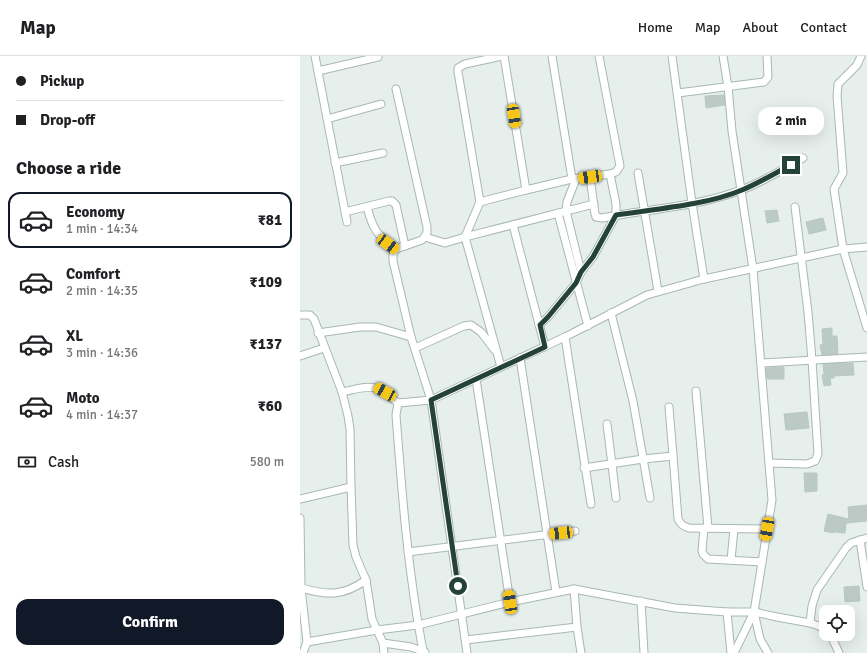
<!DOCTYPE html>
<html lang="en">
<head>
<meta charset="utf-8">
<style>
  body { margin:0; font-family:Signika,sans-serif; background:#f2f2f2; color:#202124; height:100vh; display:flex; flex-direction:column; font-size:15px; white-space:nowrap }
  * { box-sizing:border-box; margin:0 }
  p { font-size:13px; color:#757577 }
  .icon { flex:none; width:22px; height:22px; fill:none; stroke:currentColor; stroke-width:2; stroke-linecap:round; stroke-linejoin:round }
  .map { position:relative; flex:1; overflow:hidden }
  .side { display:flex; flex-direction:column; background:#fff; width:300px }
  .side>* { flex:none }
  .banner { display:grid; align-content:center; height:88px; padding:0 16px; background:#fff }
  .buttons { position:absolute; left:519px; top:549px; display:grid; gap:8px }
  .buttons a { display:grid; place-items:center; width:36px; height:36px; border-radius:8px; background:#fff; box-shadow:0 4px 16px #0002; font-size:20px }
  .end { position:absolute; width:18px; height:18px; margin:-9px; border:5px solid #24423a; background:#fff; box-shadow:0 0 0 2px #fff }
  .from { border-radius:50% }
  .bubble { position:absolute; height:28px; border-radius:12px; background:#fff; box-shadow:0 4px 16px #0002; font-size:13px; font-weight:700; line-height:28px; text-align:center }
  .car { position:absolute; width:12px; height:24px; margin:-12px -6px; border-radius:5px; box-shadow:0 0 3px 1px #0007; background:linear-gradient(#f5c518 24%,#345 0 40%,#f5c518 0 76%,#345 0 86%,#f5c518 0) }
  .banner b { display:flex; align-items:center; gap:14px; height:38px; font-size:15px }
  .banner b+b { border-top:1px solid #e0e0e0 }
  .banner i { width:10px; height:10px; background:#202124 }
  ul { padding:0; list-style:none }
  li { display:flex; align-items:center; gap:12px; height:56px; margin:0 8px 6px; padding:0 8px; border:2px solid transparent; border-radius:12px }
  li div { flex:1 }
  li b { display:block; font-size:15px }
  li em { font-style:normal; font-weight:700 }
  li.active { border-color:#111827 }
  li>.icon { width:36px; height:36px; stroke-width:1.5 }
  h2 { padding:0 16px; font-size:18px; line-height:48px }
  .pay { display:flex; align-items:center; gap:10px; height:44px; padding:0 16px; font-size:15px }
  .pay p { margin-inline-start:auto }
  .cta { display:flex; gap:8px; margin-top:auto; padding:8px 16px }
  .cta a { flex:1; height:46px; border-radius:12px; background:#111827; color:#fff; font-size:16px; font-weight:700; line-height:46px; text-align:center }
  header { display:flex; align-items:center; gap:24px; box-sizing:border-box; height:56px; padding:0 20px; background:#fff; border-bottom:1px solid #e0e0e0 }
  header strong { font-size:19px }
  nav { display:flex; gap:22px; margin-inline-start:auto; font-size:14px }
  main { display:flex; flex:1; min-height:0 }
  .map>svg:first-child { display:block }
  .building { fill:#bbcac4; stroke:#b8c9c2 }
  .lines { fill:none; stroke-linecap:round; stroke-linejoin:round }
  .street-casing { stroke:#a8b8b2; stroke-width:9 }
  .street { stroke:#fff; stroke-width:7 }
  .route { stroke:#24423a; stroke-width:5 }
</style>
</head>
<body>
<header>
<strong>Map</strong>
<nav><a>Home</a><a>Map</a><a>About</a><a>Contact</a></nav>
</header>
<main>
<section class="side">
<div class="banner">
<b><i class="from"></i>Pickup</b>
<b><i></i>Drop-off</b>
</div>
<h2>Choose a ride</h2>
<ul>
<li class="active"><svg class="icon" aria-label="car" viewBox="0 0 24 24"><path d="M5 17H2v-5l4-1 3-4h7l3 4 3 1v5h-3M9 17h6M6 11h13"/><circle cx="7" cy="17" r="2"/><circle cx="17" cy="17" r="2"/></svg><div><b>Economy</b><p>1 min · 14:34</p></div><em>₹81</em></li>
<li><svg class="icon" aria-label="car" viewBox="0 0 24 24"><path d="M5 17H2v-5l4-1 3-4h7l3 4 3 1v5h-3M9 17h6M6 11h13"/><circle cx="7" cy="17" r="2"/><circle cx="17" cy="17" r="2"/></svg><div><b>Comfort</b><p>2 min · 14:35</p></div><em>₹109</em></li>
<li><svg class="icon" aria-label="car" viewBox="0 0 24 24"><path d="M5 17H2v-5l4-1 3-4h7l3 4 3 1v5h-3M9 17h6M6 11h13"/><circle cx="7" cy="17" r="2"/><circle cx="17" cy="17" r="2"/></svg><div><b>XL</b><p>3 min · 14:36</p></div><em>₹137</em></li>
<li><svg class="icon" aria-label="car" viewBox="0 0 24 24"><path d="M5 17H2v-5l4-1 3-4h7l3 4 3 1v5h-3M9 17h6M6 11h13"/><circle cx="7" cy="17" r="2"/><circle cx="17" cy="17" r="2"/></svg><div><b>Moto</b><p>4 min · 14:37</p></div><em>₹60</em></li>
</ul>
<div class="pay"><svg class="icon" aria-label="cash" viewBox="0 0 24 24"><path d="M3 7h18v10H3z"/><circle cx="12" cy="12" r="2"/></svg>Cash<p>580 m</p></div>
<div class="cta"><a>Confirm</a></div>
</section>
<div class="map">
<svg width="567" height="597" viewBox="0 0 567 597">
  <rect width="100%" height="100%" fill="#e6efeb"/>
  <!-- building -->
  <g class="building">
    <path d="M 424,39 L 425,49 L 406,52 L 405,40 Z"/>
    <path d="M 477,154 L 479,165 L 467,167 L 465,155 Z"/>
    <path d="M 523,162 L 526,174 L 509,178 L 506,166 Z"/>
    <path d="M 532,272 L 532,280 L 537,280 L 538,298 L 522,299 L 520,289 L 523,288 L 522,273 Z"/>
    <path d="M 553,307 L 554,319 L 534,320 L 534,322 L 530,322 L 531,329 L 524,330 L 522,319 L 524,318 L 523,308 Z"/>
    <path d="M 484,311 L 484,323 L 467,323 L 466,312 Z"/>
    <path d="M 507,356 L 509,372 L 486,374 L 484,358 Z"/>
    <path d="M 504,417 L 517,417 L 517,435 L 505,436 Z"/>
    <path d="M 567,449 L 567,465 L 546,467 L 545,477 L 534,476 L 533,477 L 524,475 L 528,458 L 549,463 L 548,451 Z"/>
    <path d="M 559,530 L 560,545 L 545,546 L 544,531 Z"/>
  </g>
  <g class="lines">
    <!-- street casing -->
    <g class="street-casing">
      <g id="street">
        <path d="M 15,0 L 47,166"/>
        <path d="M 202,0 L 165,8 L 158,12 L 158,16 L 180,146 L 226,134"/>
        <path d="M 204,0 L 226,134 L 272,123"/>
        <path d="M 299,0 L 320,110 L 316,116 L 310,118"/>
        <path d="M 372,0 L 392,147 L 404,223"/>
        <path d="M 423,0 L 428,31 L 432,75 L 453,213 L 472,444 L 454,556 L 434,597"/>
        <path d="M 561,0 L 557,9 L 538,28 L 537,40 L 543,117 L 534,133 L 543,193 L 567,272"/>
        <path d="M 18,15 L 78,1"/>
        <path d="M 96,33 L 127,171 L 127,177 L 122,184 L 96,193 L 93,199 L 93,205 L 111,281 L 131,344 L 98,347 L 96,359 C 102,438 108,517 123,595"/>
        <path d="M 378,37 L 464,26 L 468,21 L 467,0"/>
        <path d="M 27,63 L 81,48"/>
        <path d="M 35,107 L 83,97"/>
        <path d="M 338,117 L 358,235"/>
        <path d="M 290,121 L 295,158 L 296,161 L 302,162 C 348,153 397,151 441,134 C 461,127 483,113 503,102"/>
        <path d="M 276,123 L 267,146 L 266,155 L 281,216"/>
        <path d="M 180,146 L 165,181 L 201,311"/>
        <path d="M 67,151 C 73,174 77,179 96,193"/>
        <path d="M 45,156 L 89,145 L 92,145 L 96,149 L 105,190"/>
        <path d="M 258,157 L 288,270"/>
        <path d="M 213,169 L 245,291"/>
        <path d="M 125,181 L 145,187 L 165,181 L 294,148"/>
        <path d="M 311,257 L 333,345 L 350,442"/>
        <path d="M 0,259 L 10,259 L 14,263 L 42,336 C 72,330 73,326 98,347"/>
        <path d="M 239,269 L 248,261 L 276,227 L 281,216 L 293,201 L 316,159 L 316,148 L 310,118 L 272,123 L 252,0"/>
        <path d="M 18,277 L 60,271 L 76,271 L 111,281"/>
        <path d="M 265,281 L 291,448"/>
        <path d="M 115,292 L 164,270 L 171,269 L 181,276 L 194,293"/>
        <path d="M 0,300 L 24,292"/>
        <path d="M 220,302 L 256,536"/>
        <path d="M 461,307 L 567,301"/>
        <path d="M 176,323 L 210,546"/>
        <path d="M 396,335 L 408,472"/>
        <path d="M 307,368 L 316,442"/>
        <path d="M 373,400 L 378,463 C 381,469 383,470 389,472 L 467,473"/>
        <path d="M 469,407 L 507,408 L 515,405 L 518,398 L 512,304 L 508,256 L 495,151"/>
        <path d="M 284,412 L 343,403 L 373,400 L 369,351"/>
        <path d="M 51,431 L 53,489 L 56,501 L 66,524"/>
        <path d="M 0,443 L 51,431 L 50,373 L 48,360 L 42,336"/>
        <path d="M 0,462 L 1,532 C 28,539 42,541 66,524 L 72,563 L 83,587 L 111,591 L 125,596"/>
        <path d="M 404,472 L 402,495 L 403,498 L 408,503 L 462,506"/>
        <path d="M 560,484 L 567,531"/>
        <path d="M 108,496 L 275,475"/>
        <path d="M 431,504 L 434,473"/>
        <path d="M 0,532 L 1,532 L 7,586 L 3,597"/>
        <path d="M 274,533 L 277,571 L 281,597"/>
        <path d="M 341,545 L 344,597"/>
        <path d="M 427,556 L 431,597"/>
        <path d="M 454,556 L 460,583 L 468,597"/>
        <path d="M 510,567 L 512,550 L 517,534 L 546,492 L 551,487 L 567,482"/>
        <path d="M 528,578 L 533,584 L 539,597"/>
        <path d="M 166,584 L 277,571"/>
        <path d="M 7,586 L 77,574 L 118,569 L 210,546 L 274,533 L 375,552 L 427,556 L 454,556 L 477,561 L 510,567 L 519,570 L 526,575"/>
        <path d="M 83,587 L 84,597"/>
        <path d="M 167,597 L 131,344 L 265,281 L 347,239 L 404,223 L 543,193 L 567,191"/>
      </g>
    </g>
    <!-- street -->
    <use href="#street" class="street"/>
  </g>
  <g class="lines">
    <!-- route -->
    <path class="route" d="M 158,530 L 131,344 L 245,291 L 240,269 L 248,261 L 276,227 L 281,216 L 293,201 L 316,159 C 355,153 407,149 442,134 C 459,127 475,117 491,109"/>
  </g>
</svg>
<div class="buttons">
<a><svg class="icon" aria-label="locate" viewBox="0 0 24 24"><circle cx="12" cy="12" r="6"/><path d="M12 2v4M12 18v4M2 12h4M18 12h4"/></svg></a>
</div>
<i class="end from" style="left:158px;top:530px"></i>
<i class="end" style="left:491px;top:109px"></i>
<div class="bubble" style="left:458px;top:51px;width:66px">2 min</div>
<i class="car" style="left:214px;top:60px;rotate:171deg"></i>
<i class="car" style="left:290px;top:121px;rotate:262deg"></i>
<i class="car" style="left:88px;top:188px;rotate:126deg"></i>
<i class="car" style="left:85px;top:336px;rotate:299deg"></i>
<i class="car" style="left:467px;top:473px;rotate:190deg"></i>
<i class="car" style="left:261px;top:477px;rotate:264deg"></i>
<i class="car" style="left:210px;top:546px;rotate:351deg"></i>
</div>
</main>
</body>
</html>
